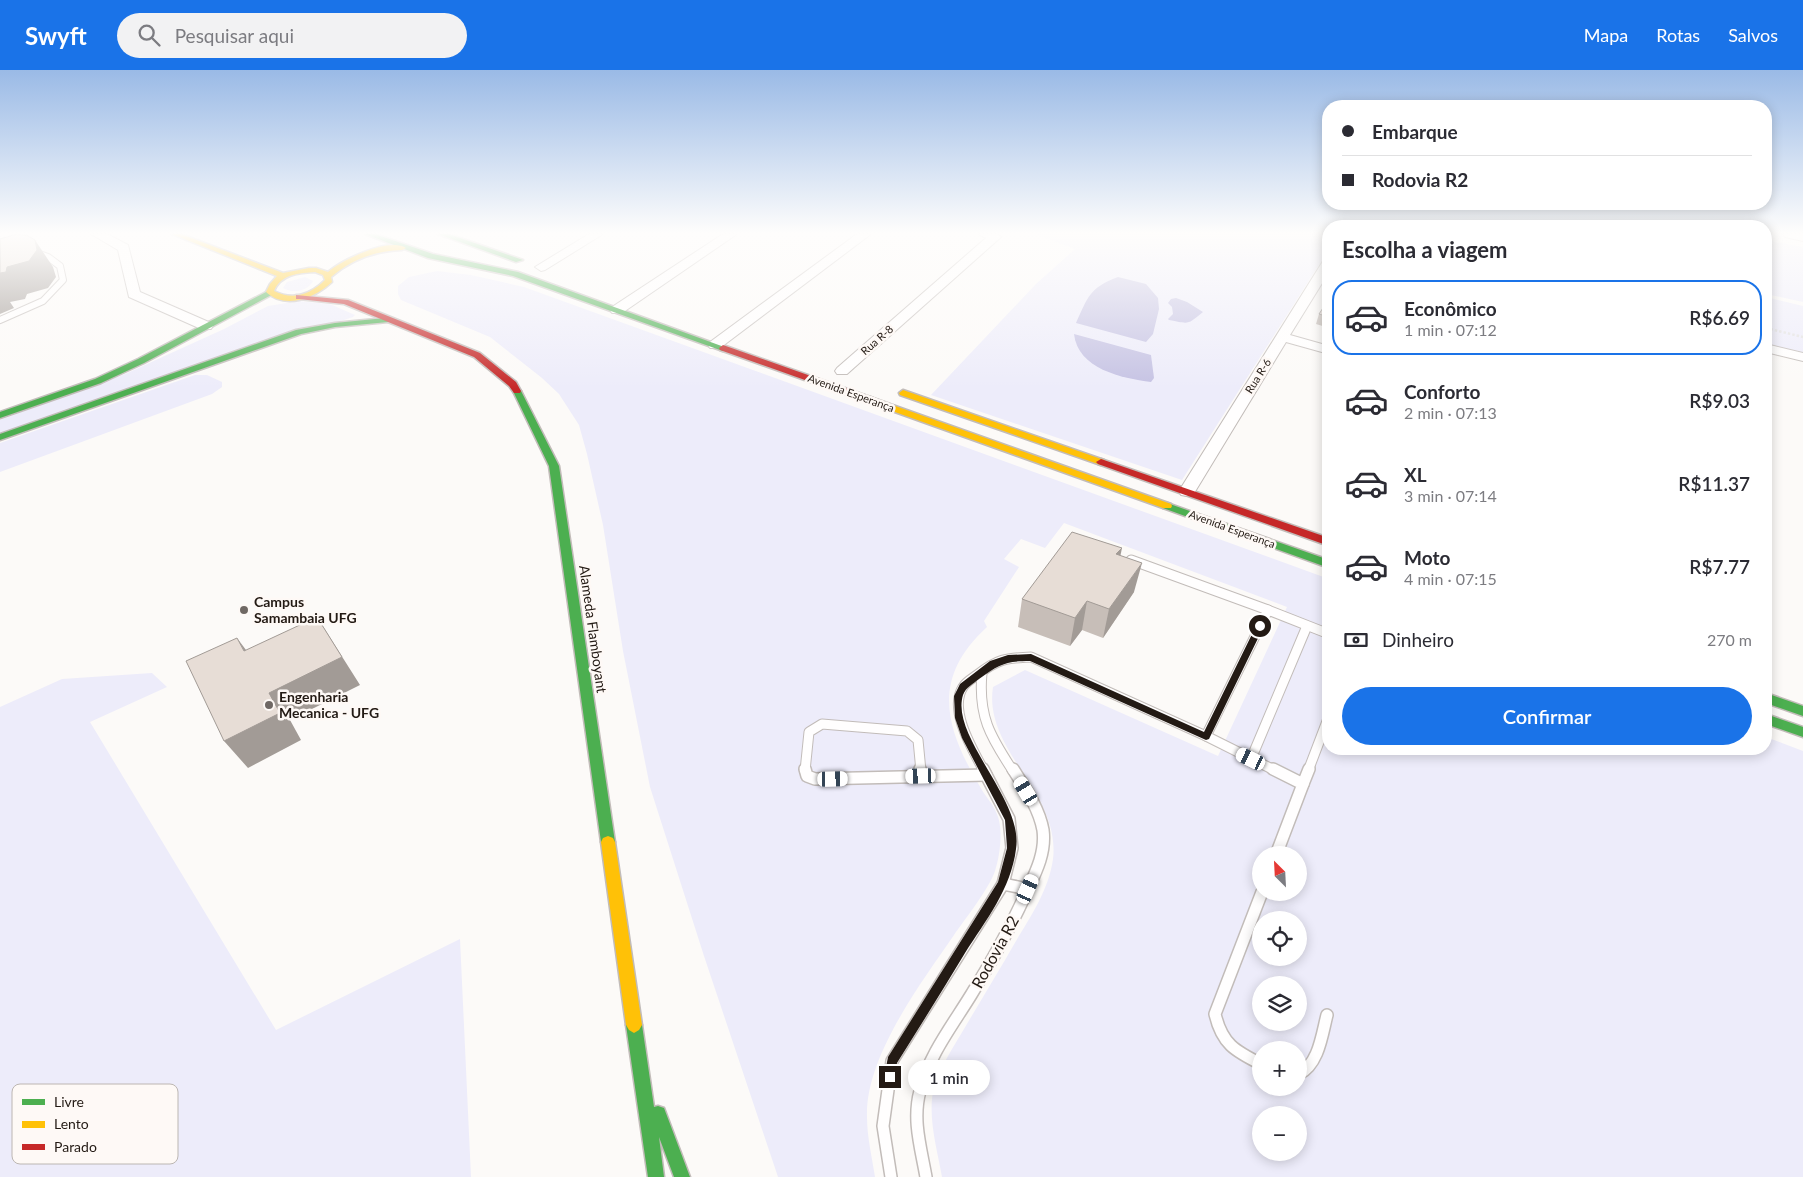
<!DOCTYPE html>
<html lang="pt">
<head>
<meta charset="utf-8">
<style>
  body { margin:0; font-family:Lato,sans-serif; background:#f2f2f3; color:#2b2b33; height:100vh; display:flex; flex-direction:column; font-size:19px; white-space:nowrap }
  * { box-sizing:border-box; margin:0 }
  p { font-size:16px; color:#7c7c81 }
  .icon { flex:none; width:28px; height:28px; fill:none; stroke:currentColor; stroke-width:2; stroke-linecap:round; stroke-linejoin:round }
  .map { position:relative; flex:1; overflow:hidden }
  .drawer { position:absolute; left:1322px; top:150px; width:450px; height:535px; display:flex; flex-direction:column; background:#fff; border-radius:20px; box-shadow:0 2px 12px #0003 }
  .drawer>* { flex:none }
  .top-card { position:absolute; left:1322px; top:30px; width:450px; height:110px; border-radius:20px; box-shadow:0 2px 12px #0003; display:grid; align-content:center; height:110px; padding:0 20px; background:#fff }
  .needle { width:32px; rotate:336deg }
  .controls { position:absolute; left:1252px; top:776px; display:grid; gap:10px }
  .controls a { display:grid; place-items:center; width:55px; height:55px; border-radius:50%; background:#fff; box-shadow:0 2px 12px #0003; font-size:25px }
  .end { position:absolute; width:22px; height:22px; margin:-11px; border:6px solid #231a14; background:#fff; box-shadow:0 0 0 2px #fff }
  .from { border-radius:50% }
  .bubble { position:absolute; height:35px; border-radius:18px; background:#fff; box-shadow:0 2px 12px #0003; font-size:16px; font-weight:600; line-height:35px; text-align:center }
  .car { position:absolute; width:15px; height:30px; margin:-15px -8px; border-radius:6px; box-shadow:0 0 4px 1px #0007; background:linear-gradient(#fff 24%,#345 0 40%,#fff 0 76%,#345 0 86%,#fff 0) }
  .top-card b { display:flex; align-items:center; gap:18px; height:48px; font-size:19px }
  .top-card b+b { border-top:1px solid #e1e1e2 }
  .top-card i { width:12px; height:12px; background:#2b2b33 }
  ul { padding:0; list-style:none }
  li { display:flex; align-items:center; gap:15px; height:75px; margin:0 10px 8px; padding:0 10px; border:2px solid transparent; border-radius:20px }
  li div { flex:1 }
  li b { display:block; font-size:19px }
  li em { font-style:normal; font-weight:600 }
  li.active { border-color:#1a73e8 }
  li>.icon { width:45px; height:45px; stroke-width:1.5 }
  h2 { padding:0 20px; font-size:22px; line-height:60px }
  .pay { display:flex; align-items:center; gap:12px; height:55px; padding:0 20px; font-size:19px }
  .pay p { margin-inline-start:auto }
  .action { display:flex; gap:10px; margin-top:auto; padding:10px 20px }
  .action a { flex:1; height:58px; border-radius:30px; background:#1a73e8; color:#fff; font-size:20px; font-weight:600; line-height:58px; text-align:center }
  header { display:flex; align-items:center; gap:30px; box-sizing:border-box; height:70px; padding:0 25px; background:#1a73e8; color:#fff }
  header strong { font-size:24px }
  nav { display:flex; gap:28px; margin-inline-start:auto; font-size:18px }
  .search { width:350px; height:45px; background:#f2f2f3; display:flex; align-items:center; gap:12px; box-sizing:border-box; padding:0 18px; border-radius:28px; color:#7c7c81; font-size:19px }
  .map>svg:first-child { display:block }
  .green { fill:#edecfa; fill-rule:evenodd }
  .water { fill:#c5c2e3 }
  .lines { fill:none; stroke-linecap:round; stroke-linejoin:round }
  .lane-far2-casing { stroke:#c2bcb9; stroke-width:8 }
  .lane-far1-casing { stroke:#c2bcb9; stroke-width:11 }
  .lane-casing { stroke:#c2bcb9; stroke-width:14 }
  .street-casing { stroke:#c2bcb9; stroke-width:2 }
  .fast-casing { stroke:#c2bcb9; stroke-width:3 }
  .slow-casing { stroke:#c2bcb9; stroke-width:3 }
  .jam-casing { stroke:#c2bcb9; stroke-width:3 }
  .path { stroke:#e2e1e0; stroke-width:2.5; stroke-dasharray:2.5 2; stroke-linecap:butt }
  .lane-far2 { stroke:#fffefe; stroke-width:6 }
  .lane-far1 { stroke:#fffefe; stroke-width:9 }
  .lane { stroke:#fffefe; stroke-width:11 }
  .street { fill:#fffefe; fill-rule:evenodd }
  .fast { fill:#4caf50; fill-rule:evenodd }
  .slow { fill:#ffc107; fill-rule:evenodd }
  .jam { fill:#c62828; fill-rule:evenodd }
  .wall { fill:#c7beb8 }
  .shaded-wall { fill:#a29b96 }
  .building { fill:#e7ddd6; stroke:#a29b96 }
  .route { fill:#231a14 }
  .poi-dot { fill:#6f6864; stroke:#fef9f6; stroke-width:2 }
  .labels { text-anchor:middle; stroke-width:5; stroke-linejoin:round; paint-order:stroke }
  .far-street-label { font-size:11px; fill:#231a14; stroke:#fef9f6 }
  .poi-label { font-size:14px; font-weight:bold; fill:#231a14; stroke:#fef9f6; text-anchor:start }
  .street-label { font-size:14px; fill:#231a14; stroke:#fef9f6 }
  .near-street-label { font-size:16px; fill:#231a14; stroke:#fef9f6 }
  .key { fill:#fef9f6; stroke:#bcb6b2; stroke-width:1 }
  .key-label { font-size:14px; fill:#231a14 }
</style>
</head>
<body>
<header>
<strong>Swyft</strong>
<div class="search"><svg class="icon" aria-label="search" viewBox="0 0 24 24"><circle cx="10" cy="10" r="6"/><path d="M15 15l6 6"/></svg>Pesquisar aqui</div>
<nav><a>Mapa</a><a>Rotas</a><a>Salvos</a></nav>
</header>
<div class="map">
<svg width="1803" height="1107" viewBox="0 0 1803 1107">
  <rect width="100%" height="100%" fill="#fcfaf8"/>
  <!-- green -->
  <g class="green">
    <path d="M 1035,164 L 1329,164 L 1329,179 L 1182,410 L 931,325 L 1036,214 L 1075,179 Z"/>
    <path d="M 1766,170 L 1803,177 L 1803,232 L 1766,224 Z"/>
    <path d="M 437,201 L 471,205 L 524,217 L 1329,509 L 1329,679 L 1766,679 L 1766,667 L 1803,681 L 1803,1107 L 942,1107 C 937,1078 927,1046 934,1017 C 938,1001 955,974 964,959 C 981,930 999,901 1016,871 C 1031,846 1049,819 1053,789 C 1061,723 983,680 993,617 L 1025,600 L 1218,686 L 1287,537 L 1064,453 L 1045,478 L 1021,469 L 1004,489 L 1019,497 L 984,551 L 987,557 C 929,610 946,660 982,720 C 986,727 993,734 996,742 C 1004,757 1000,786 995,801 C 989,819 965,849 954,865 C 921,913 865,987 867,1047 C 867,1067 872,1087 875,1107 L 778,1107 L 704,886 L 650,717 L 623,581 L 603,455 L 587,384 L 579,355 L 559,324 L 542,308 L 490,267 L 401,230 L 398,224 L 398,216 L 409,207 ZM 1261,785 L 1299,785 L 1299,822 L 1261,822 ZM 1261,850 L 1299,850 L 1299,888 L 1261,888 ZM 1261,915 L 1299,915 L 1299,952 L 1261,952 ZM 1261,980 L 1299,980 L 1299,1018 L 1261,1018 ZM 1261,1045 L 1299,1045 L 1299,1082 L 1261,1082 Z"/>
    <path d="M 305,207 L 313,211 C 308,221 293,224 283,218 L 287,212 Z"/>
    <path d="M 1766,227 L 1803,236 L 1803,283 L 1766,274 Z"/>
    <path d="M 299,231 L 330,234 L 355,245 L 353,247 L 0,363 L 0,350 L 125,304 L 224,259 L 268,236 Z"/>
    <path d="M 195,305 L 207,305 L 222,312 L 222,317 L 212,324 L 0,402 L 0,373 Z"/>
    <path d="M 152,603 L 167,617 L 90,652 L 276,960 L 460,869 L 471,1107 L 0,1107 L 0,637 L 62,609 Z"/>
  </g>
  <!-- water -->
  <g class="water">
    <path d="M 1118,207 L 1146,214 L 1158,228 L 1159,239 L 1153,264 L 1146,272 L 1076,253 C 1088,227 1089,218 1118,207 Z"/>
    <path d="M 1176,228 L 1187,232 L 1203,242 C 1187,255 1190,254 1169,250 L 1168,249 L 1173,244 L 1172,237 L 1168,233 L 1171,229 Z"/>
    <path d="M 1074,264 L 1151,285 L 1154,308 L 1151,312 C 1121,308 1078,299 1074,264 Z"/>
  </g>
  <g class="lines">
    <!-- lane-far2 casing -->
    <g class="lane-far2-casing">
      <path id="lane-far2" d="M 0,250 L 43,231 L 63,210 L 60,196 L 48,187 L 37,183 L 22,164"/>
    </g>
    <!-- lane-far1 casing -->
    <g class="lane-far1-casing">
      <g id="lane-far1">
        <path d="M 1268,540 L 1329,564"/>
        <path d="M 982,603 C 978,646 990,666 1013,701"/>
        <path d="M 1206,666 L 1276,701"/>
        <path d="M 1251,689 L 1307,556"/>
        <path d="M 805,701 L 809,662 L 822,654 L 907,661 L 918,670 L 921,701"/>
        <path d="M 984,701 C 973,680 948,640 963,617 C 966,612 973,608 977,605 C 998,589 1005,588 1031,587 L 1206,666 L 1268,540 L 1131,490"/>
        <path d="M 1308,701 L 1329,646"/>
      </g>
    </g>
    <!-- lane casing -->
    <g class="lane-casing">
      <g id="lane">
        <path d="M 805,699 L 807,706 L 815,709 L 986,705"/>
        <path d="M 920,699 L 921,706"/>
        <path d="M 1273,699 L 1303,714 L 1276,785"/>
        <path d="M 1303,714 L 1309,699"/>
        <path d="M 1003,814 L 1028,819"/>
        <path d="M 1261,994 C 1235,981 1222,974 1215,944 L 1262,822"/>
        <path d="M 1299,1004 C 1319,994 1322,964 1327,945"/>
        <path d="M 891,1107 L 883,1056 L 892,991 L 1003,814 L 1012,778 L 1009,749 L 983,699"/>
        <path d="M 926,1107 C 921,1078 912,1050 920,1021 C 929,985 952,956 971,925 C 992,891 1011,857 1027,821 C 1036,802 1046,782 1043,760 C 1039,738 1025,718 1013,699"/>
      </g>
    </g>
    <!-- street casing -->
    <g class="street-casing">
      <g id="street">
        <path d="M 91,164 L 107,164 L 128,175 L 140,222 L 211,253 L 213,256 L 211,259 L 201,259 L 129,227 L 118,180 Z"/>
        <path d="M 589,164 L 603,164 L 545,200 L 541,201 L 535,197 Z"/>
        <path d="M 723,164 L 737,164 L 622,243 L 612,243 L 610,240 L 612,237 Z"/>
        <path d="M 857,164 L 871,164 L 720,278 L 710,278 L 708,275 L 710,272 Z"/>
        <path d="M 978,164 L 997,164 L 1001,167 L 847,304 L 837,304 L 835,301 L 837,298 L 986,168 Z"/>
        <path d="M 1783,164 L 1803,164 L 1803,171 L 1785,167 Z"/>
        <path d="M 1329,187 L 1329,202 L 1290,265 L 1329,276 L 1329,284 L 1286,272 L 1193,425 L 1187,426 L 1181,425 L 1179,421 L 1323,191 Z"/>
        <path d="M 1766,274 L 1803,283 L 1803,291 L 1766,282 Z"/>
      </g>
    </g>
    <!-- fast casing -->
    <g class="fast-casing">
      <g id="fast">
        <path d="M 365,164 L 375,164 L 433,184 L 518,202 L 727,278 L 723,281 L 720,280 L 513,206 L 428,188 Z"/>
        <path d="M 438,164 L 449,164 L 523,190 L 516,192 Z"/>
        <path d="M 268,221 L 275,223 L 144,293 L 101,313 L 0,348 L 0,342 L 95,309 L 138,289 Z"/>
        <path d="M 385,248 L 388,248 L 388,252 L 335,257 L 301,264 L 0,370 L 0,364 L 296,260 L 335,253 Z"/>
        <path d="M 517,318 L 521,321 L 559,396 L 615,772 L 613,776 L 608,778 L 603,776 L 601,772 L 549,396 L 513,321 Z"/>
        <path d="M 1167,433 L 1329,490 L 1329,498 L 1163,438 L 1162,436 L 1163,434 Z"/>
        <path d="M 1766,623 L 1803,636 L 1803,646 L 1766,633 Z"/>
        <path d="M 1766,644 L 1803,657 L 1803,667 L 1766,654 Z"/>
        <path d="M 634,947 L 639,950 L 642,955 L 654,1037 L 658,1036 L 664,1038 L 690,1107 L 674,1107 L 659,1067 L 664,1107 L 648,1107 L 626,955 L 629,950 Z"/>
      </g>
    </g>
    <!-- slow casing -->
    <g class="slow-casing">
      <g id="slow">
        <path d="M 172,164 L 181,164 L 283,203 L 309,198 L 316,198 L 328,202 C 342,190 389,167 406,178 L 402,180 C 375,181 352,189 331,207 L 332,212 C 315,228 286,240 266,222 L 270,214 L 277,206 ZM 315,202 L 323,205 L 325,210 C 311,224 293,231 274,221 C 281,204 299,203 315,202 Z"/>
        <path d="M 903,320 L 1104,390 L 1106,392 L 1101,395 L 1098,394 L 900,325 L 899,323 Z"/>
        <path d="M 870,327 L 1171,434 L 1172,436 L 1171,438 L 1163,438 L 867,332 L 866,330 Z"/>
        <path d="M 608,766 L 613,768 L 615,772 L 642,955 L 639,960 L 634,963 L 629,960 L 626,955 L 601,772 L 603,768 Z"/>
      </g>
    </g>
    <!-- jam casing -->
    <g class="jam-casing">
      <g id="jam">
        <path d="M 296,225 L 348,230 L 480,283 L 516,312 L 521,321 L 520,323 L 514,323 L 509,316 L 474,287 L 344,234 L 299,229 L 296,229 Z"/>
        <path d="M 723,275 L 873,328 L 874,330 L 873,332 L 867,332 L 720,280 L 719,278 Z"/>
        <path d="M 1101,389 L 1329,468 L 1329,476 L 1098,394 L 1096,392 Z"/>
      </g>
    </g>
    <!-- path -->
    <path class="path" d="M 1766,258 L 1803,267"/>
    <!-- lane-far2 -->
    <use href="#lane-far2" class="lane-far2"/>
    <!-- lane-far1 -->
    <use href="#lane-far1" class="lane-far1"/>
    <!-- lane -->
    <use href="#lane" class="lane"/>
    <!-- street -->
    <use href="#street" class="street"/>
    <!-- fast -->
    <use href="#fast" class="fast"/>
    <!-- slow -->
    <use href="#slow" class="slow"/>
    <!-- jam -->
    <use href="#jam" class="jam"/>
  </g>
  <!-- wall -->
  <g class="wall">
    <path d="M 1329,229 L 1329,258 L 1316,254 L 1319,244 Z"/>
    <path d="M 1121,486 L 1134,522 L 1103,568 L 1082,560 L 1070,576 L 1018,557 L 1022,529 Z"/>
  </g>
  <!-- shaded-wall -->
  <g class="shaded-wall">
    <path d="M 35,170 L 53,197 L 56,207 L 48,218 L 27,224 L 25,229 L 10,232 L 14,238 L 0,244 L 0,203 Z"/>
    <path d="M 1122,478 L 1116,507 L 1116,484 Z"/>
    <path d="M 1142,493 L 1134,522 L 1103,568 L 1109,539 Z"/>
    <path d="M 1087,531 L 1082,560 L 1070,576 L 1075,548 Z"/>
    <path d="M 317,547 L 360,615 L 290,650 L 301,670 L 248,698 L 224,671 L 269,623 Z"/>
    <path d="M 237,568 L 258,596 L 244,581 Z"/>
  </g>
  <!-- building -->
  <g class="building">
    <path d="M 17,164 L 28,166 L 35,170 L 37,180 L 29,191 L 7,197 L 6,202 L 0,203 L 0,169 Z"/>
    <path d="M 1329,229 L 1329,247 L 1319,244 Z"/>
    <path d="M 1072,462 L 1122,478 L 1116,484 L 1142,493 L 1109,539 L 1087,531 L 1075,548 L 1022,529 Z"/>
    <path d="M 317,547 L 342,587 L 269,623 L 280,643 L 224,671 L 186,591 L 237,568 L 244,581 Z"/>
  </g>
  <!-- sky -->
  <linearGradient id="sky" x2="0" y2="1"><stop stop-color="#9abae6"/><stop offset="0.51" stop-color="#fefdfc"/><stop offset="1" stop-color="#fefdfc" stop-opacity="0"/></linearGradient>
  <rect width="1803" height="319" fill="url(#sky)"/>
  <!-- route -->
  <path class="route" d="M 1260,553 L 1264,556 L 1209,669 L 1206,670 L 1030,591 C 1006,591 999,594 979,609 C 973,614 966,617 963,625 C 950,667 1024,730 1016,779 C 1011,819 986,850 965,883 C 943,920 920,956 897,993 L 894,1011 L 890,1013 L 886,1011 L 884,1007 L 888,987 L 998,812 L 1007,778 L 1005,750 L 962,668 L 955,648 L 954,626 L 960,614 L 990,591 L 1008,585 L 1031,584 L 1204,662 L 1256,556 Z"/>
  <!-- markers -->
  <g class="poi-dot">
    <circle cx="244" cy="540" r="5"/>
    <circle cx="269" cy="635" r="5"/>
  </g>
  <g class="labels">
    <!-- far-street labels -->
    <g class="far-street-label">
      <text transform="translate(877 270) rotate(-41)" y="4">Rua R-8</text>
      <text transform="translate(1258 306) rotate(-58)" y="4">Rua R-6</text>
      <text transform="translate(851 323) rotate(20)" y="4">Avenida Esperança</text>
      <text transform="translate(1232 459) rotate(20)" y="4">Avenida Esperança</text>
    </g>
    <!-- poi labels -->
    <g class="poi-label">
      <text x="254" y="537">Campus<tspan x="254" dy="16">Samambaia UFG</tspan></text>
      <text x="279" y="632">Engenharia<tspan x="279" dy="16">Mecanica - UFG</tspan></text>
    </g>
    <!-- street labels -->
    <g class="street-label">
      <text transform="translate(593 559) rotate(82)" y="5">Alameda Flamboyant</text>
    </g>
    <!-- near-street labels -->
    <g class="near-street-label">
      <text transform="translate(995 882) rotate(-61)" y="6">Rodovia R2</text>
    </g>
  </g>
  <!-- legend -->
  <rect x="12" y="1014" width="166" height="80" rx="8" class="key"/>
  <rect x="22" y="1029" width="23" height="6" fill="#4caf50"/>
  <rect x="22" y="1051" width="23" height="7" fill="#ffc107"/>
  <rect x="22" y="1074" width="23" height="6" fill="#c62828"/>
  <g class="key-label">
    <text x="54" y="1037">Livre</text>
    <text x="54" y="1059">Lento</text>
    <text x="54" y="1082">Parado</text>
  </g>
</svg>
<div class="controls">
<a><svg class="needle" viewBox="-14 -14 28 28"><path d="M0-13l5 13h-10z" fill="#e53935"/><path d="M0 13l5-13h-10z" fill="#7c7c81"/></svg></a>
<a><svg class="icon" aria-label="locate" viewBox="0 0 24 24"><circle cx="12" cy="12" r="6"/><path d="M12 2v4M12 18v4M2 12h4M18 12h4"/></svg></a>
<a><svg class="icon" aria-label="layers" viewBox="0 0 24 24"><path d="M12 4l9 5-9 5-9-5zM3 14l9 5 9-5"/></svg></a>
<a>+</a>
<a>−</a>
</div>
<i class="end from" style="left:1260px;top:556px"></i>
<i class="end" style="left:890px;top:1007px"></i>
<div class="bubble" style="left:908px;top:990px;width:82px">1 min</div>
<i class="car" style="left:1251px;top:689px;rotate:296deg"></i>
<i class="car" style="left:921px;top:706px;rotate:268deg"></i>
<i class="car" style="left:833px;top:709px;rotate:89deg"></i>
<i class="car" style="left:1026px;top:721px;rotate:329deg"></i>
<i class="car" style="left:1028px;top:819px;rotate:24deg"></i>
<div class="top-card">
<b><i class="from"></i>Embarque</b>
<b><i></i>Rodovia R2</b>
</div>
<section class="drawer">
<h2>Escolha a viagem</h2>
<ul>
<li class="active"><svg class="icon" aria-label="car" viewBox="0 0 24 24"><path d="M5 17H2v-5l4-1 3-4h7l3 4 3 1v5h-3M9 17h6M6 11h13"/><circle cx="7" cy="17" r="2"/><circle cx="17" cy="17" r="2"/></svg><div><b>Econômico</b><p>1 min · 07:12</p></div><em>R$6.69</em></li>
<li><svg class="icon" aria-label="car" viewBox="0 0 24 24"><path d="M5 17H2v-5l4-1 3-4h7l3 4 3 1v5h-3M9 17h6M6 11h13"/><circle cx="7" cy="17" r="2"/><circle cx="17" cy="17" r="2"/></svg><div><b>Conforto</b><p>2 min · 07:13</p></div><em>R$9.03</em></li>
<li><svg class="icon" aria-label="car" viewBox="0 0 24 24"><path d="M5 17H2v-5l4-1 3-4h7l3 4 3 1v5h-3M9 17h6M6 11h13"/><circle cx="7" cy="17" r="2"/><circle cx="17" cy="17" r="2"/></svg><div><b>XL</b><p>3 min · 07:14</p></div><em>R$11.37</em></li>
<li><svg class="icon" aria-label="car" viewBox="0 0 24 24"><path d="M5 17H2v-5l4-1 3-4h7l3 4 3 1v5h-3M9 17h6M6 11h13"/><circle cx="7" cy="17" r="2"/><circle cx="17" cy="17" r="2"/></svg><div><b>Moto</b><p>4 min · 07:15</p></div><em>R$7.77</em></li>
</ul>
<div class="pay"><svg class="icon" aria-label="cash" viewBox="0 0 24 24"><path d="M3 7h18v10H3z"/><circle cx="12" cy="12" r="2"/></svg>Dinheiro<p>270 m</p></div>
<div class="action"><a>Confirmar</a></div>
</section>
</div>
</body>
</html>
